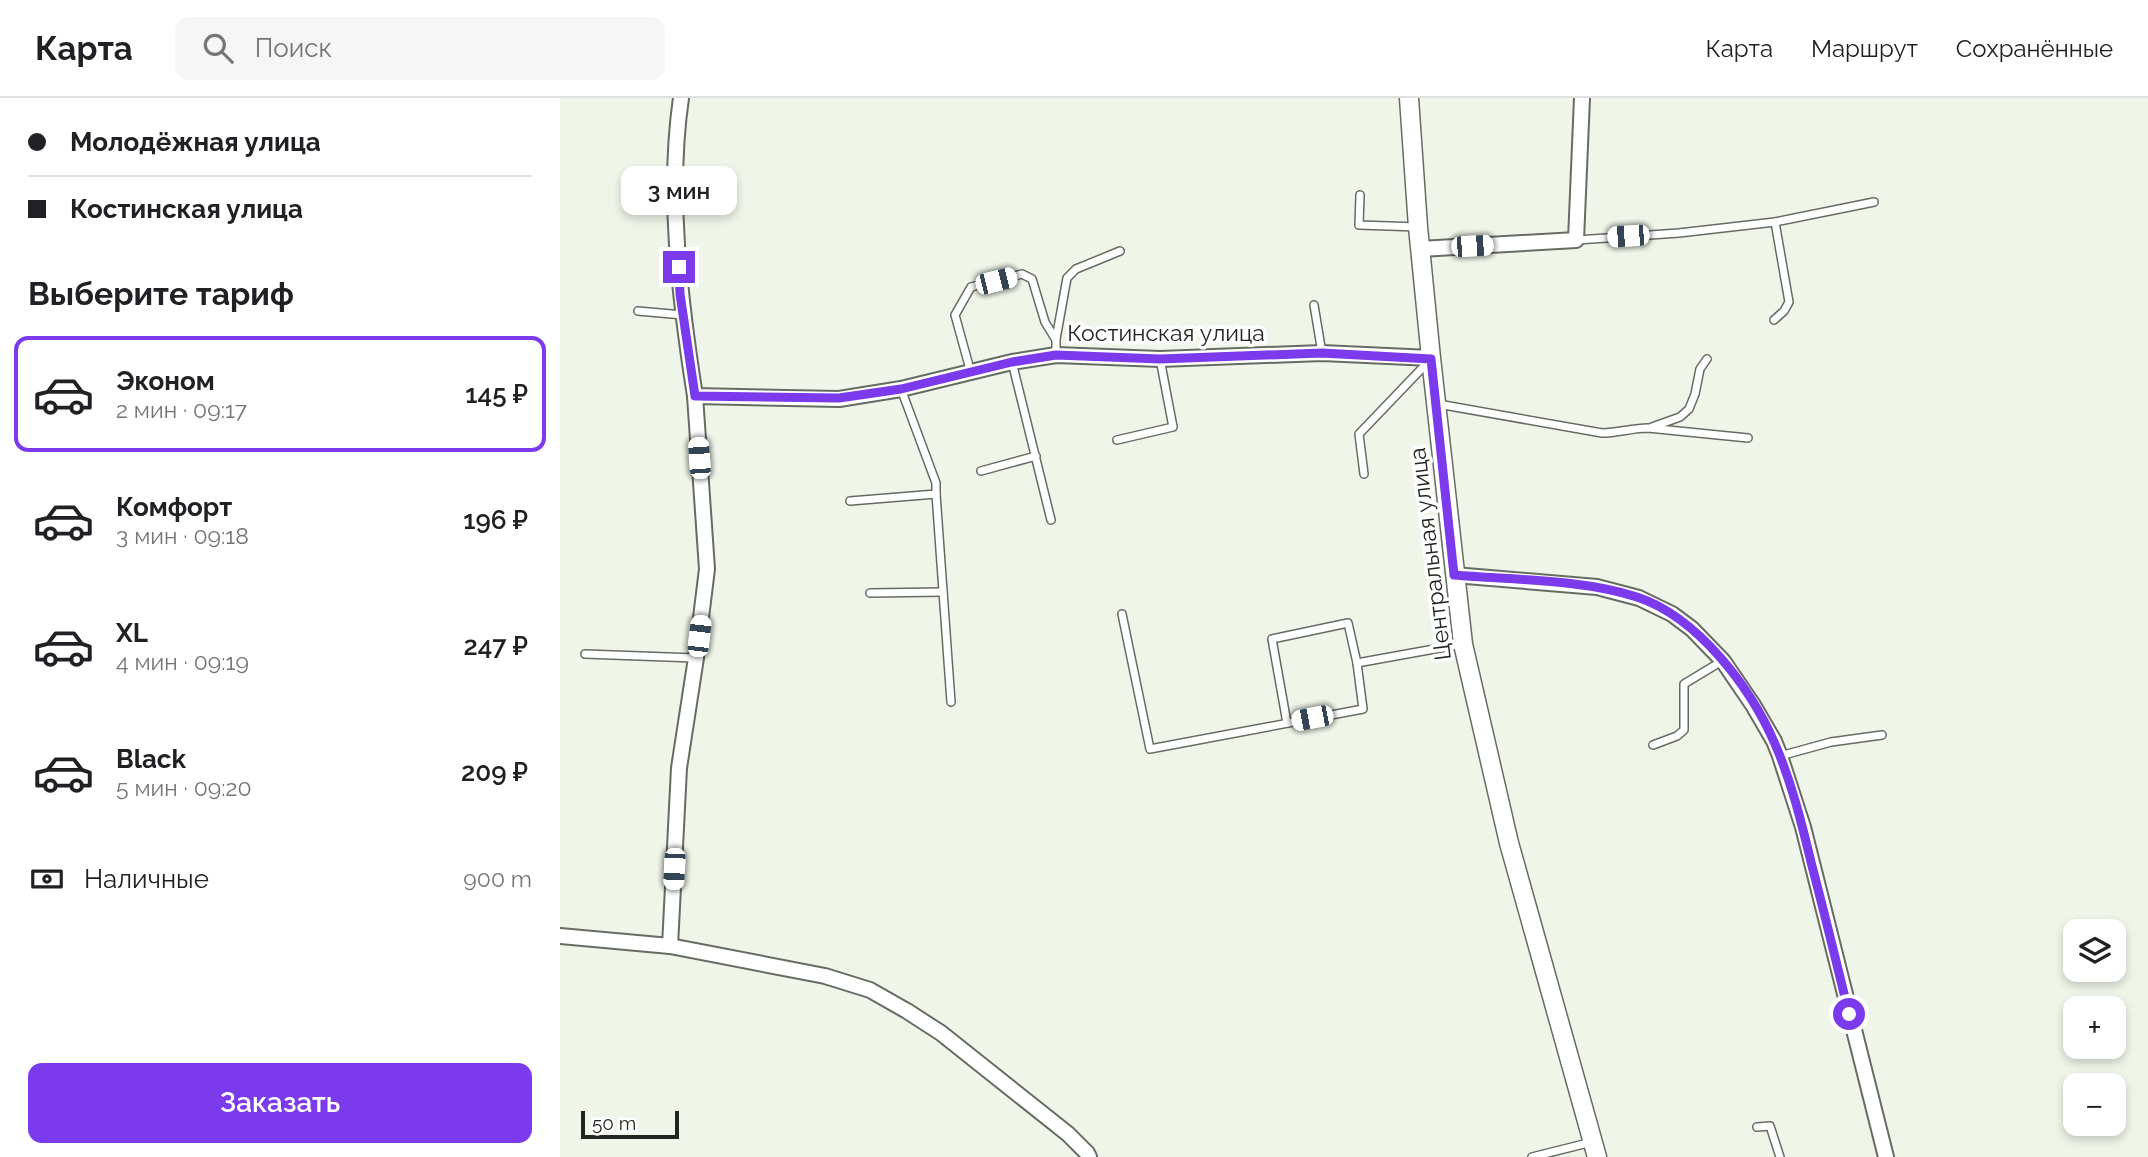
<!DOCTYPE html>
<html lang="ru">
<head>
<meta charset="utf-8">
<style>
  body { margin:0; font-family:Raleway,sans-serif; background:#f6f6f6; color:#202124; height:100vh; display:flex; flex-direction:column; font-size:26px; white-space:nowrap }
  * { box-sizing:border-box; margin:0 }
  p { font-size:23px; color:#757577 }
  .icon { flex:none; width:38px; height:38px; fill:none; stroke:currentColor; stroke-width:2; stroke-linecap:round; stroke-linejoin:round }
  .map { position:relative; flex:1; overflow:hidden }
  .drawer { display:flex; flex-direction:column; background:#fff; width:560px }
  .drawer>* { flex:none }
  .banner { display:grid; align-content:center; height:154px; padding:0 28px; background:#fff }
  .buttons { position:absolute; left:1503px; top:821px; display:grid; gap:14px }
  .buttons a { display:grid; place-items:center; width:63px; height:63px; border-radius:14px; background:#fff; box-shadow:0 4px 10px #0003; font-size:35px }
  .scale { position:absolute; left:21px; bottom:18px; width:98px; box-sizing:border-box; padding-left:7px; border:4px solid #222520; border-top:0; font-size:19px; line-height:24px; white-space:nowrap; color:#222520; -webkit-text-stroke:5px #fff; paint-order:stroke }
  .end { position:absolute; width:32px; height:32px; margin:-16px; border:9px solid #7c3aed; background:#fff; box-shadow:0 0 0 4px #fff }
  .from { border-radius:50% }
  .bubble { position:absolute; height:49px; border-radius:14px; background:#fff; box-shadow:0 4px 10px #0003; font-size:23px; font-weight:600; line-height:49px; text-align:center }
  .car { position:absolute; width:21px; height:42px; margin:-21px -10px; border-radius:9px; box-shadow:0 0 5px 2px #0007; background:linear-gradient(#fff 24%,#345 0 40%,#fff 0 76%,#345 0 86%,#fff 0) }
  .banner b { display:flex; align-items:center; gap:24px; height:66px; font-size:26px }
  .banner b+b { border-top:2px solid #e0e0e0 }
  .banner i { width:18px; height:18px; background:#202124 }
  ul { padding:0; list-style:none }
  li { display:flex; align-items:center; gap:21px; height:116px; margin:0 14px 10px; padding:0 14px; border:4px solid transparent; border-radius:14px }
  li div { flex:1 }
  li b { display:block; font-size:26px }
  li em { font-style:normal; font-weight:600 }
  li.current { border-color:#7c3aed }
  li>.icon { width:63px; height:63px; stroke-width:1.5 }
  h2 { padding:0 28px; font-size:32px; line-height:84px }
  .pay { display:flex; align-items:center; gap:18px; height:77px; padding:0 28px; font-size:26px }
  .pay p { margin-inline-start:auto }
  .action { display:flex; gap:14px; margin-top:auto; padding:14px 28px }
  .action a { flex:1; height:80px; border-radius:14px; background:#7c3aed; color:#fff; font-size:28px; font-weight:600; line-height:80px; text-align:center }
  header { display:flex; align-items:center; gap:42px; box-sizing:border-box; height:98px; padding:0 35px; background:#fff; border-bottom:2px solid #e0e0e0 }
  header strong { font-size:33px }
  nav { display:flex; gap:38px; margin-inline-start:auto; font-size:24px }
  .search { width:490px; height:63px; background:#f6f6f6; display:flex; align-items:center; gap:18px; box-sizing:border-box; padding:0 24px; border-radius:14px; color:#757577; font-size:26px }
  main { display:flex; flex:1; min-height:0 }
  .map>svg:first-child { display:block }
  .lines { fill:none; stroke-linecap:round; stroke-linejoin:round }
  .service-casing { stroke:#676c62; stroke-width:10 }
  .minor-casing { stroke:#676c62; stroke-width:18 }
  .tertiary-casing { stroke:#676c62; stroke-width:21 }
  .service { stroke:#fff; stroke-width:7 }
  .minor { stroke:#fff; stroke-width:14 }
  .tertiary { stroke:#fff; stroke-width:18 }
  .route { stroke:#7c3aed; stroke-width:9 }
  .labels { text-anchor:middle; stroke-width:7; stroke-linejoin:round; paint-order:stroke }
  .street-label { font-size:23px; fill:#222520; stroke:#fff }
</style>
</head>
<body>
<header>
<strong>Карта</strong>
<div class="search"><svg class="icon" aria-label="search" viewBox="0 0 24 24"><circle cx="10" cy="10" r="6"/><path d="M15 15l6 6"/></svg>Поиск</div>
<nav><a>Карта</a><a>Маршрут</a><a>Сохранённые</a></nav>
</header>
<main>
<section class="drawer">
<div class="banner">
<b><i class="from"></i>Молодёжная улица</b>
<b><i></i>Костинская улица</b>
</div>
<h2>Выберите тариф</h2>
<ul>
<li class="current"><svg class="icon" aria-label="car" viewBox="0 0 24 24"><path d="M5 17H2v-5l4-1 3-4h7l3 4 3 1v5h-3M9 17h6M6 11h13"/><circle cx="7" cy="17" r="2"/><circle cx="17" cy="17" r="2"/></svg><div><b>Эконом</b><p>2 мин · 09:17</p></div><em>145 ₽</em></li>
<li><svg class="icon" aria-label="car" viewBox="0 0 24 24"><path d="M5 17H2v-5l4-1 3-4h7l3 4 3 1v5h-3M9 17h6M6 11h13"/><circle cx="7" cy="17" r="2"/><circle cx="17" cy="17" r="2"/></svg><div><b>Комфорт</b><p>3 мин · 09:18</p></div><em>196 ₽</em></li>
<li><svg class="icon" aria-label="car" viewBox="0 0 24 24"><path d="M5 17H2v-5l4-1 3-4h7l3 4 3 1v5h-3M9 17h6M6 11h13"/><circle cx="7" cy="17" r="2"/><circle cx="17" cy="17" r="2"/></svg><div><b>XL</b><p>4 мин · 09:19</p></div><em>247 ₽</em></li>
<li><svg class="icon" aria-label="car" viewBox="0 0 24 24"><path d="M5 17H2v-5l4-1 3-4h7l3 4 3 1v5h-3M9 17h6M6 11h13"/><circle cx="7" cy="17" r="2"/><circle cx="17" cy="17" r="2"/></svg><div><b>Black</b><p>5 мин · 09:20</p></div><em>209 ₽</em></li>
</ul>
<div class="pay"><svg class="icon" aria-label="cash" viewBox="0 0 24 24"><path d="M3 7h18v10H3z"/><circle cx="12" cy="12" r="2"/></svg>Наличные<p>900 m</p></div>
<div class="action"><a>Заказать</a></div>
</section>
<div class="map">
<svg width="1588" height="1059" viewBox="0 0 1588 1059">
  <rect width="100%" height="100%" fill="#eff5e9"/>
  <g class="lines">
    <!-- service casing -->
    <g class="service-casing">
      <g id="service">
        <path d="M 800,97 L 799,127 L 858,129"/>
        <path d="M 1017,142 L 1119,135 L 1215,124 L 1314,104"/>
        <path d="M 754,207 L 762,255"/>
        <path d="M 78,213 L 123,217"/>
        <path d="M 1214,222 L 1224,213 L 1229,204 L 1215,124"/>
        <path d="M 496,241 L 507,180 L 516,171 L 560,153"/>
        <path d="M 452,264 L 491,422"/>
        <path d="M 411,275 L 395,217 L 411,189 L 462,176 L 472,181 L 485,224 L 496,242 L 496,257"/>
        <path d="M 878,306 L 1042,335 C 1058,335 1072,330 1088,330 L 1188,340"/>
        <path d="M 1092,329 L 1120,319 L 1129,311 L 1135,296 L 1140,271 L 1147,261"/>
        <path d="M 557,342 L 613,329 L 600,261"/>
        <path d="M 421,373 L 476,358"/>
        <path d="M 804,376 L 799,336 L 868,264"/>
        <path d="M 376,396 L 391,604"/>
        <path d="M 290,403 L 376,396 L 376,385 L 341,291"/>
        <path d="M 310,495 L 383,494"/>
        <path d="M 562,516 L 590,651 L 803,611 L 797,565 L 902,546"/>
        <path d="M 25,556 L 135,560"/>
        <path d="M 727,625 L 712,541 L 788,525 L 797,565"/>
        <path d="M 1093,647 L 1117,638 L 1124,632 L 1124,586 L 1162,563"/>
        <path d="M 1220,658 L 1271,644 L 1322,637"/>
        <path d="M 1197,1029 L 1210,1028 L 1220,1059"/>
        <path d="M 972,1059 L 1032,1044"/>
      </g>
    </g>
    <!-- minor casing -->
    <g class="minor-casing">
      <g id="minor">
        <path d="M 121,0 C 107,96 120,203 135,298 L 279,301 L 341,291 L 452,264 L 496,257 L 600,261 L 762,255 L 871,260"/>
        <path d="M 860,151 L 1016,142 L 1022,0"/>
        <path d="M 894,477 L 1037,489 L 1079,500 L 1112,516 L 1132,531 L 1163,563 L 1193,607 L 1214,643 L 1220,658 L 1243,729 L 1326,1059"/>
        <path d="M 0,838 L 110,848 L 265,878 L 310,892 L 347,913 L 381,935 L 508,1036 L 527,1055 L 529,1059"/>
        <path d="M 110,848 L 119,670 L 136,560 L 147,471 L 135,298"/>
      </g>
    </g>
    <!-- tertiary casing -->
    <g class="tertiary-casing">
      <path id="tertiary" d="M 849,0 L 858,129 L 871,260 L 903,546 L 949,745 L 1037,1059"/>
    </g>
    <!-- service -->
    <use href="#service" class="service"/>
    <!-- minor -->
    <use href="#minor" class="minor"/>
    <!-- tertiary -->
    <use href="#tertiary" class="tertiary"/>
  </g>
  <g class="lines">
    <!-- route -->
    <path class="route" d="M 119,169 L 120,196 L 135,298 L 279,300 L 341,291 L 452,264 L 496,257 L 600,261 L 762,255 L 871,261 L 894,477 C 953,482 1022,481 1077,499 C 1138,519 1191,590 1215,646 C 1232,685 1242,727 1252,768 C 1265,817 1277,867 1289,916"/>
  </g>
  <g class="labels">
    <!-- street labels -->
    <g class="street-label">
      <text x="606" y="243">Костинская улица</text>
      <text transform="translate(870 456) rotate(-97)" y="8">Центральная улица</text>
    </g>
  </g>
</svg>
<div class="buttons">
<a><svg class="icon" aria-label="layers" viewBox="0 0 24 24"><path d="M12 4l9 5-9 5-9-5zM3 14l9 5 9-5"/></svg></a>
<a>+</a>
<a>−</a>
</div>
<div class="scale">50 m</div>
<i class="end from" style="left:1289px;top:916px"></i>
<i class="end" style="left:119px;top:169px"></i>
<div class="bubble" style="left:61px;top:68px;width:116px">3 мин</div>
<i class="car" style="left:1068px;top:138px;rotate:266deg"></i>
<i class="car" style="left:912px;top:148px;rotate:87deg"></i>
<i class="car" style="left:436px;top:183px;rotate:76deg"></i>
<i class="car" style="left:139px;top:360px;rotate:356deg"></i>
<i class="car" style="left:139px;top:538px;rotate:7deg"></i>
<i class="car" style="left:752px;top:620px;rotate:259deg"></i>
<i class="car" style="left:114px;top:771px;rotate:183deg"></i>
</div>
</main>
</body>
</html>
